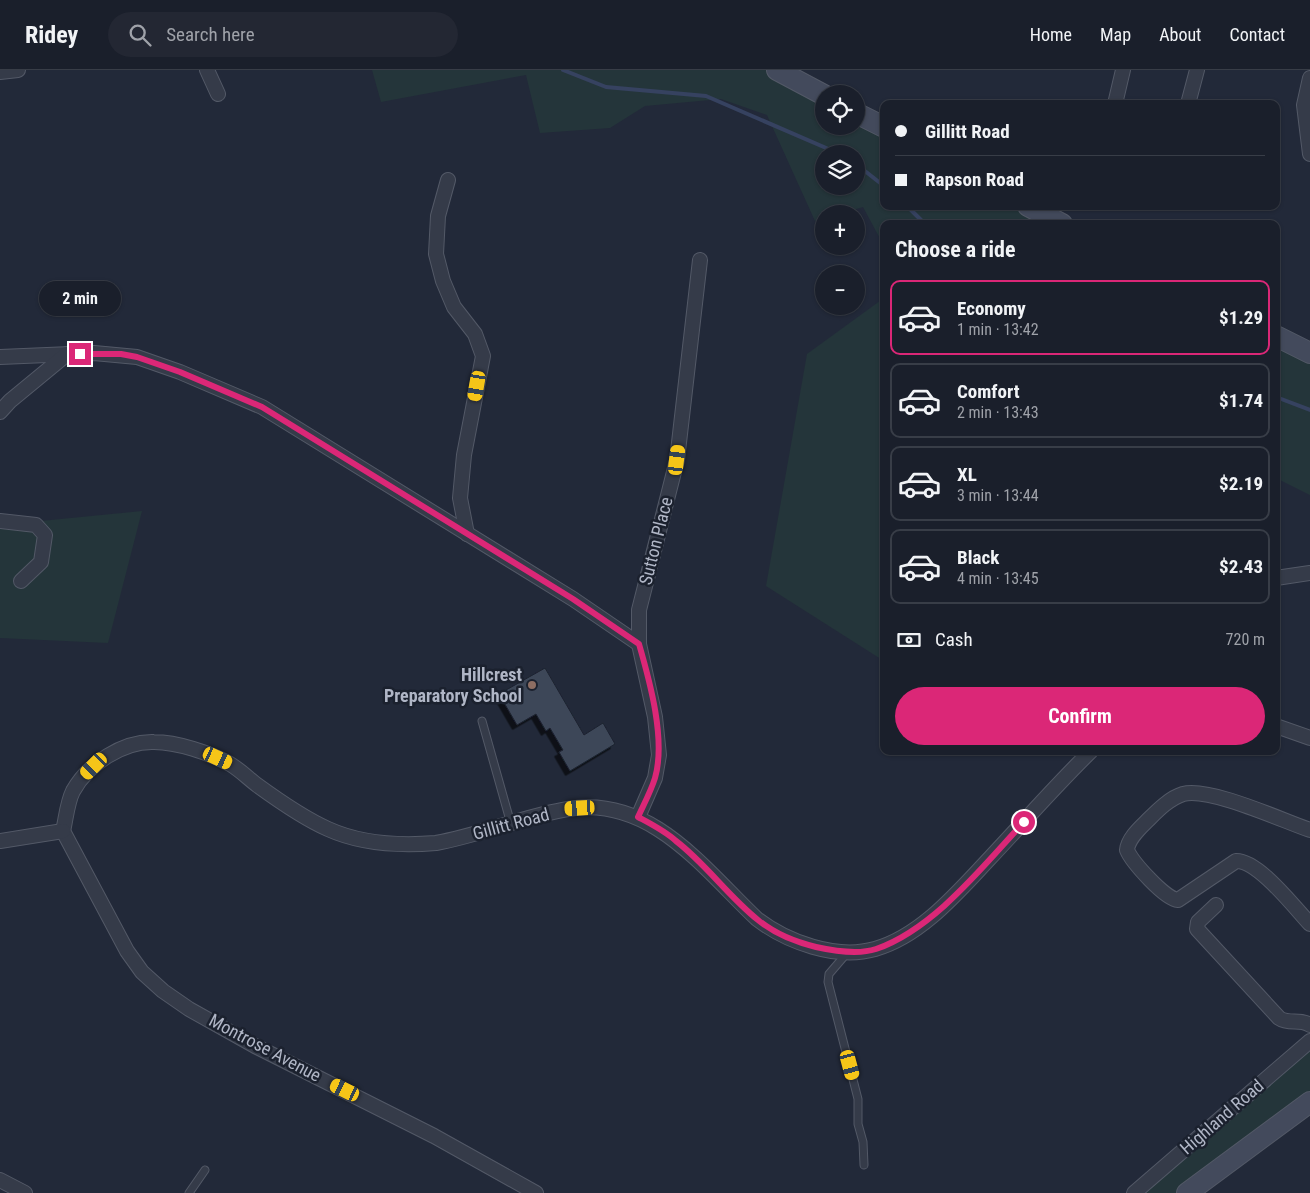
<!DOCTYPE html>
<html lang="en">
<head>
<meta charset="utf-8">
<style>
  body { margin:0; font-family:"Roboto Condensed",sans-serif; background:#232733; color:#f1f3f6; height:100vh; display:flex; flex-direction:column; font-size:19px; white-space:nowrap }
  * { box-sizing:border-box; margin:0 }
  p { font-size:16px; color:#9fa2a9 }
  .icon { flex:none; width:28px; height:28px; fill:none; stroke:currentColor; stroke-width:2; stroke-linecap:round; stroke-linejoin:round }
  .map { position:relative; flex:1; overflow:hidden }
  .sheet { position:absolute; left:880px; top:150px; width:400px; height:535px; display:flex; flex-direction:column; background:#1a1f2b; border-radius:10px; box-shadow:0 1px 4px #0004,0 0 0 1px #383d47 }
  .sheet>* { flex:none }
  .top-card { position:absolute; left:880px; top:30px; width:400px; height:110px; border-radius:10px; box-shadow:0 1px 4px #0004,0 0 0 1px #383d47; display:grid; align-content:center; height:110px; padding:0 15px; background:#1a1f2b }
  .fabs { position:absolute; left:815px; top:15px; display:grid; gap:10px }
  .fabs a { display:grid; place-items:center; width:50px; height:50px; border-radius:50%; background:#1a1f2b; box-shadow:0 1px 4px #0004,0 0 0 1px #383d47; font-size:25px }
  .end { position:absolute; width:22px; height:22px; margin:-11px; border:6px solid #db2777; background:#fff; box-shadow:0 0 0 2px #fff }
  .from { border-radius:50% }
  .bubble { position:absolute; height:35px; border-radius:18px; background:#1a1f2b; box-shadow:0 1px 4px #0004,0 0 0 1px #383d47; font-size:16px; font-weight:700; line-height:35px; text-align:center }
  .car { position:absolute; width:15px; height:30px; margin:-15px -8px; border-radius:6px; box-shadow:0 0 4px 1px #0007; background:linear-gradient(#f5c518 24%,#345 0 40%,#f5c518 0 76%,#345 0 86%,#f5c518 0) }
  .top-card b { display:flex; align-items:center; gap:18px; height:48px; font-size:19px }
  .top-card b+b { border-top:1px solid #383d47 }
  .top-card i { width:12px; height:12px; background:#f1f3f6 }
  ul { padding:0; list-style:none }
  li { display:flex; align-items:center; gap:15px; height:75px; margin:0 10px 8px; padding:0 5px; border:2px solid #383d47; border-radius:10px }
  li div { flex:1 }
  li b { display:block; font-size:19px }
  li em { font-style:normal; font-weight:700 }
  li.selected { border-color:#db2777 }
  li>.icon { width:45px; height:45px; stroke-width:1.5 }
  h2 { padding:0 15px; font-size:22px; line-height:60px }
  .pay { display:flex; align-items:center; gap:12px; height:55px; padding:0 15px; font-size:19px }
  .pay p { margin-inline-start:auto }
  .action { display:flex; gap:10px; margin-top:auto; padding:10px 15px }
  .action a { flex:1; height:58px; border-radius:30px; background:#db2777; color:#fff; font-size:20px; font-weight:700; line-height:58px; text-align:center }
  header { display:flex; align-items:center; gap:30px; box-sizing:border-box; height:70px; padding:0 25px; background:#1a1f2b; border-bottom:1px solid #383d47 }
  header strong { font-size:24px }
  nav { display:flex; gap:28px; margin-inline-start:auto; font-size:18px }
  .search { width:350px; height:45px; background:#232733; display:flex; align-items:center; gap:12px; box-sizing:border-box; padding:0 18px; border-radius:28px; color:#9fa2a9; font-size:19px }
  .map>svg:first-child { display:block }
  .green { fill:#24353a; fill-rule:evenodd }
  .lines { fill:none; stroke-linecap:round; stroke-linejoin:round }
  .stream { stroke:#364260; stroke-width:4 }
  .building { fill:#3e4759; stroke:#1d2330; filter:url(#shadow) }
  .service-casing { stroke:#535967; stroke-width:9 }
  .minor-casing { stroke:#535967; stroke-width:16 }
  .secondary-casing { stroke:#535967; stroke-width:22 }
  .service { stroke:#353b49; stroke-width:7 }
  .minor { stroke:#353b49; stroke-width:14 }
  .secondary { stroke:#434a5c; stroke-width:20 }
  .route { stroke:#db2777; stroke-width:6 }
  .education-dot { fill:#8d6e63; stroke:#1b212e; stroke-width:2 }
  .labels { text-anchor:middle; stroke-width:5; stroke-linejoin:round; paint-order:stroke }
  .street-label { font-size:18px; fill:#b0b6c6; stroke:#1b212e }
  .poi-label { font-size:18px; font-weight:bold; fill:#b0b6c6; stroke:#1b212e; text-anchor:end }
</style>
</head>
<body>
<header>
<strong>Ridey</strong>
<div class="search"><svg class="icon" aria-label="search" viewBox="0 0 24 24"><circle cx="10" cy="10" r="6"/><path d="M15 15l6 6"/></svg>Search here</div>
<nav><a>Home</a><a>Map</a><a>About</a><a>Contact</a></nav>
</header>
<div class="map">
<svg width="1310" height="1123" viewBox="0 0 1310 1123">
  <defs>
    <filter id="shadow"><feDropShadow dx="-4.5" dy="4.5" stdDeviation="0" flood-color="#0009"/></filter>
  </defs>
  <rect width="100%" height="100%" fill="#222939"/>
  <!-- green -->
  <g class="green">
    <path d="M 372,0 L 777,0 L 824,25 L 824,56 L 856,56 L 856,43 L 884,57 L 884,136 L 1028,136 L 1062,154 L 884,154 L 884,176 L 863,137 L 839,144 L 824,144 L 824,148 L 815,151 L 767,45 L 721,29 L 645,36 L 610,58 L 540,63 L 526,5 L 381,32 ZM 824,84 L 856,84 L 856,116 L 824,116 Z"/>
    <path d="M 884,228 L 884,591 L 766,516 L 807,284 Z"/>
    <path d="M 1276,266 L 1310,283 L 1310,425 L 1276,408 Z"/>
    <path d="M 142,441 L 108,573 L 0,568 L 0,455 Z"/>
    <path d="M 1310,971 L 1310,1032 L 1187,1123 L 1134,1123 Z"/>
  </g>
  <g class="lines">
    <!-- stream -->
    <g class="stream">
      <path d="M 563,0 L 606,17 L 706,26 L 840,84"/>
      <path d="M 856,94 L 884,116"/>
      <path d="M 907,136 L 925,154"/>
      <path d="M 1276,327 L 1310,340"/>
    </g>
  </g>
  <!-- building -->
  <path class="building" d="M 545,598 L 584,665 L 603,653 L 615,674 L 570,701 L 559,682 L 563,680 L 550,658 L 546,661 L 536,644 L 517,655 L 499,624 Z"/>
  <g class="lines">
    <!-- service casing -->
    <g class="service-casing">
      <g id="service">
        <path d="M 482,651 L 511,754"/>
        <path d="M 847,883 L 829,904 L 828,912 L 858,1029 L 858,1054 L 863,1072 L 864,1095"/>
        <path d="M 189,1123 L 205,1100"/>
      </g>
    </g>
    <!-- minor casing -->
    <g class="minor-casing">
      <g id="minor">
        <path d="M 207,0 L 218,24"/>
        <path d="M 0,2 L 18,0"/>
        <path d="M 1310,8 L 1304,35 L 1310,84"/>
        <path d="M 1115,34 L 1123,0"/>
        <path d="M 1188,34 L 1197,0"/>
        <path d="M 448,110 L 438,146 L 436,184 L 443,211 L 454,237 L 475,264 L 483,286 L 464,385 L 460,428 L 467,464"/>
        <path d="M 0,287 L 94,283 L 137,287 L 180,302 L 262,337 L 573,529 L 639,574"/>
        <path d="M 0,342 L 10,331 L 67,284"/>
        <path d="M 0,451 L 36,455 L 45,465 L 41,492 L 21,511"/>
        <path d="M 1276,508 L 1310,503"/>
        <path d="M 1276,656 L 1310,668"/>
        <path d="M 638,747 L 655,708 L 659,685 L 655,647 L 639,574 L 639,540 L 677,390 L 700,190"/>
        <path d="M 1310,760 C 1281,750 1210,717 1183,724 C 1170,728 1158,740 1149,749 C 1141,757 1128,768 1127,780 C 1132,792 1165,829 1178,830 L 1236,791 C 1258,790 1295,838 1310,854"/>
        <path d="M 63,761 C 66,749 67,733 73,721 C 88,694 123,671 154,672 C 177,672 210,683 230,694 C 240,700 248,708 257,715 C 279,731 303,748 328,759 C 361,774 400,776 436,773 C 481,765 524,746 568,739 C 651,725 704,799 757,849 C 787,872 836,890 875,879 C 921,866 957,823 990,788 C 1023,753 1056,715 1091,681"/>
        <path d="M 63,761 L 127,881 L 142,902 L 163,921 L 189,939 L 255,976 L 434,1066 L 536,1123"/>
        <path d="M 0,771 L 63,761"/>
        <path d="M 1216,835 L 1198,852 L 1197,859 L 1279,948 C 1289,955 1300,948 1310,955"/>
        <path d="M 0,1110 L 25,1123"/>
        <path d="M 1134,1123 L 1310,971"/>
      </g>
    </g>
    <!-- secondary casing -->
    <g class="secondary-casing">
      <g id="secondary">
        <path d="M 777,0 L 824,25"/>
        <path d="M 856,43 L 884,57"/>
        <path d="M 1028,136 L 1062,154"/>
        <path d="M 1276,266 L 1310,283"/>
        <path d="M 1187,1123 L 1310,1032"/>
      </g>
    </g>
    <!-- service -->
    <use href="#service" class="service"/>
    <!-- minor -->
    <use href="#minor" class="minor"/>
    <!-- secondary -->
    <use href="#secondary" class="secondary"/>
  </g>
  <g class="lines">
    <!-- route -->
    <path class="route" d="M 80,284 L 121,284 L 137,287 L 180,302 L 262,337 L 573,529 L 639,574 C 650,612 666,670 655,708 C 651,721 644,734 638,747 C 651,754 665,761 676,771 C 706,794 728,826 758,850 C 775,864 795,872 816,877 C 834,881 858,885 876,879 C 934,859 983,796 1024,752"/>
  </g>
  <!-- markers -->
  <circle class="education-dot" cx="532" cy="615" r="5"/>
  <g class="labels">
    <!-- street labels -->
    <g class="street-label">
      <text transform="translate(656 471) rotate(-76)" y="6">Sutton Place</text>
      <text transform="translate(511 754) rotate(-15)" y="6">Gillitt Road</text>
      <text transform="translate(265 978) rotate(28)" y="6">Montrose Avenue</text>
      <text transform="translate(1222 1047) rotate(-41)" y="6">Highland Road</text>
    </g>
    <!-- poi labels -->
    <g class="poi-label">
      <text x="522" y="611">Hillcrest<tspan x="522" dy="21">Preparatory School</tspan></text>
    </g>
  </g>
</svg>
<div class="fabs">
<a><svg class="icon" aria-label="locate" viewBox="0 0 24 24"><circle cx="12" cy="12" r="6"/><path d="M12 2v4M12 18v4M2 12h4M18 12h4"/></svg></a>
<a><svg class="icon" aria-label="layers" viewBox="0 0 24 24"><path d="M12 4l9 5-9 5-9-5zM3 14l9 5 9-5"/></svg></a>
<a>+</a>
<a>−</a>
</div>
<i class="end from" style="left:1024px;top:752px"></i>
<i class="end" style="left:80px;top:284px"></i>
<div class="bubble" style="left:39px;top:211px;width:82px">2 min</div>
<i class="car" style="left:477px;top:316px;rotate:190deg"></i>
<i class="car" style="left:677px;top:390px;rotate:7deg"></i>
<i class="car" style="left:218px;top:688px;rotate:115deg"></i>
<i class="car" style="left:94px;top:696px;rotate:225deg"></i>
<i class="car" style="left:580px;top:738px;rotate:267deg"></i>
<i class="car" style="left:850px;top:995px;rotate:165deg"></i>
<i class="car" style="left:345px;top:1020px;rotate:296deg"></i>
<div class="top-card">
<b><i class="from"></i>Gillitt Road</b>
<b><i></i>Rapson Road</b>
</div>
<section class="sheet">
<h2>Choose a ride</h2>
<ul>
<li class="selected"><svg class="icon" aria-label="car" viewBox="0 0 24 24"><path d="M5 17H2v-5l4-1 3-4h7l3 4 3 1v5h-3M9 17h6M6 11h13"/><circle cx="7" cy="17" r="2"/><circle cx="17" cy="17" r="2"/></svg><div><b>Economy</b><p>1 min · 13:42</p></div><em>$1.29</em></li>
<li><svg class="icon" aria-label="car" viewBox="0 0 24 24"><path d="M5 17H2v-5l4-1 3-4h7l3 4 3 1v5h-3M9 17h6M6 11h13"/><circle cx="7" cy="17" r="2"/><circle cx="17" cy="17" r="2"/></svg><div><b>Comfort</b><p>2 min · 13:43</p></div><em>$1.74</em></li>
<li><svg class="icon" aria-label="car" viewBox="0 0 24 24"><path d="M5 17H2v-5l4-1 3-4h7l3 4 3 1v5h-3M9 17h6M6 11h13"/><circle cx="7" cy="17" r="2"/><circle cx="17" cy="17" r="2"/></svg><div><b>XL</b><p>3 min · 13:44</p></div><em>$2.19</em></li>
<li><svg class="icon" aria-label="car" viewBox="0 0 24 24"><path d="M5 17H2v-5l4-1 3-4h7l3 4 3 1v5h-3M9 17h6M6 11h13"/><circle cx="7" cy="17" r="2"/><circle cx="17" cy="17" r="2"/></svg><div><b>Black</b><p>4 min · 13:45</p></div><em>$2.43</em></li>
</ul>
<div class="pay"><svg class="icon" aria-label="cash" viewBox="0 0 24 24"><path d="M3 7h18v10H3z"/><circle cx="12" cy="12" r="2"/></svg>Cash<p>720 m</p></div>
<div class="action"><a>Confirm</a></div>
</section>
</div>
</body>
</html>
